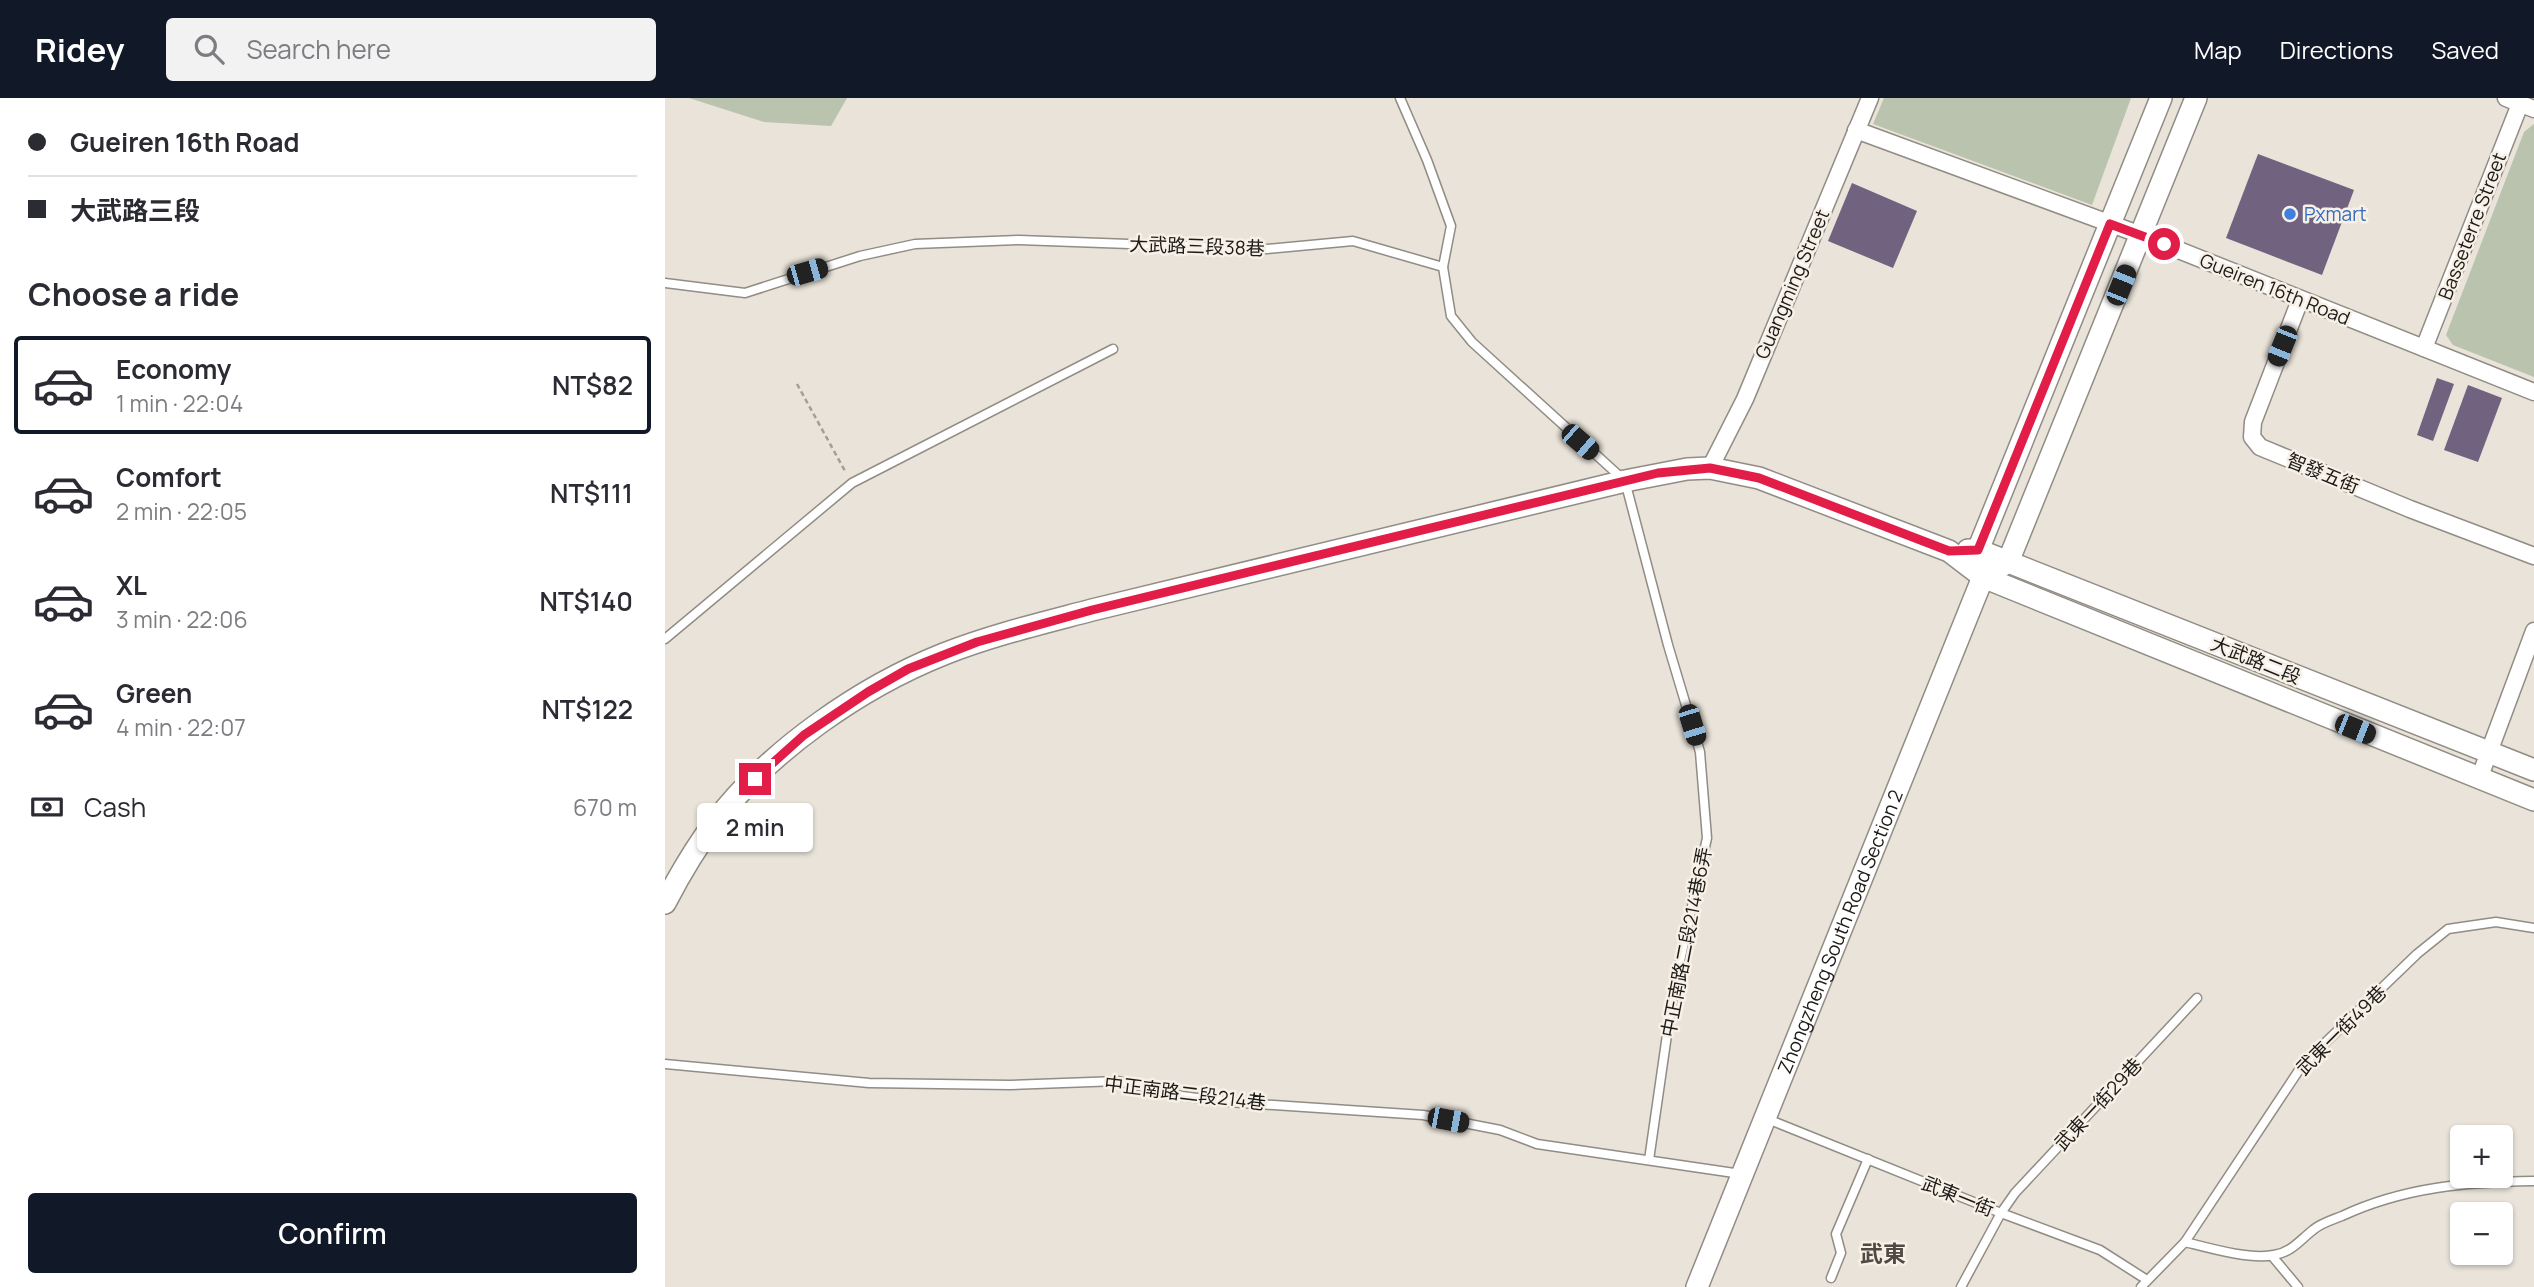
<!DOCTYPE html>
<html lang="en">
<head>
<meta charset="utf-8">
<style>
  body { margin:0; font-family:Manrope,"Noto Sans TC",sans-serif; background:#f2f2f3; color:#2b2b33; height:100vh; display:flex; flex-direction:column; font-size:26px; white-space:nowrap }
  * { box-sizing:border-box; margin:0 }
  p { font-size:23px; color:#7c7c81 }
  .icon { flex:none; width:38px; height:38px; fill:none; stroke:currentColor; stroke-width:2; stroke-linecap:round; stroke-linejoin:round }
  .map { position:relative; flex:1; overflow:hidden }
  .side { display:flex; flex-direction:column; background:#fff; width:665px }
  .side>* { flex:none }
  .guide { display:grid; align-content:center; height:154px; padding:0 28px; background:#fff }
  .fabs { position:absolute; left:1785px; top:1027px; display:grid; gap:14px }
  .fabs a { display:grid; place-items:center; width:63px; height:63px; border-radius:7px; background:#fff; box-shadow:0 2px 5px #0004; font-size:35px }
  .end { position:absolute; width:32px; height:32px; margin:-16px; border:9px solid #e11d48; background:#fff; box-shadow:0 0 0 4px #fff }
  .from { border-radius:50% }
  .bubble { position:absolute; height:49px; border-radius:7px; background:#fff; box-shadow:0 2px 5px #0004; font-size:23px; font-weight:600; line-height:49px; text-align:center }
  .car { position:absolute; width:21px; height:42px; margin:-21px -10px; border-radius:9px; box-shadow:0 0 5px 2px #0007; background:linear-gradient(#222 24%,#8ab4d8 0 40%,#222 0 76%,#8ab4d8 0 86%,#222 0) }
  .guide b { display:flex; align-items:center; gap:24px; height:66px; font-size:26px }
  .guide b+b { border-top:2px solid #e1e1e2 }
  .guide i { width:18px; height:18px; background:#2b2b33 }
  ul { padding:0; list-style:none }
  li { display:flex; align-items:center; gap:21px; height:98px; margin:0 14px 10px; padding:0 14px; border:4px solid transparent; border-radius:7px }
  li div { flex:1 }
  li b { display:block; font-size:26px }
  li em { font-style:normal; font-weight:600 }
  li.selected { border-color:#111827 }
  li>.icon { width:63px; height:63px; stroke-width:1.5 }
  h2 { padding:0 28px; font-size:32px; line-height:84px }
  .pay { display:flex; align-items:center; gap:18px; height:77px; padding:0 28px; font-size:26px }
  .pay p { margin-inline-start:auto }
  .action { display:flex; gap:14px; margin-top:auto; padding:14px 28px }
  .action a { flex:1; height:80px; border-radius:7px; background:#111827; color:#fff; font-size:28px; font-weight:600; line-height:80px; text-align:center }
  header { display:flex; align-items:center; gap:42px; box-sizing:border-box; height:98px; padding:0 35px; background:#111827; color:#fff }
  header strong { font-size:33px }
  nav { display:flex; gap:38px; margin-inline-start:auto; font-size:24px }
  .search { width:490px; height:63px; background:#f2f2f3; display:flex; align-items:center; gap:18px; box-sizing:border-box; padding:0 24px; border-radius:7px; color:#7c7c81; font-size:26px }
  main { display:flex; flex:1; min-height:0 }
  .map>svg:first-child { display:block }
  .green { fill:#b9c3ae }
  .building { fill:#716280 }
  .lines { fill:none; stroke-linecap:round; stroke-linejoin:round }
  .lane-casing { stroke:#918c84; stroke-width:11 }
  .street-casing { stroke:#918c84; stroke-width:19 }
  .secondary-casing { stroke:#918c84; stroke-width:24 }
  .path { stroke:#a39e97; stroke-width:2.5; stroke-dasharray:5 3.5; stroke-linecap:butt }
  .lane { stroke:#fff; stroke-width:8 }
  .street { stroke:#fff; stroke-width:16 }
  .secondary { stroke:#fff; stroke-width:21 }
  .route { stroke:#e11d48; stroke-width:9 }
  .shop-dot { fill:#3f7fe0; stroke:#f6f0e7; stroke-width:2.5 }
  .labels { text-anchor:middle; stroke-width:5; stroke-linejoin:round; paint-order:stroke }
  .shop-label { font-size:19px; fill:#366cbe; stroke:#f6f0e7; text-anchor:start }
  .street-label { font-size:19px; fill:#1c1a17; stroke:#f6f0e7 }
  .quarter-label { font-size:23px; font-weight:bold; fill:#4f4a43; stroke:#f6f0e7 }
</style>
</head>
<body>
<header>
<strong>Ridey</strong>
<div class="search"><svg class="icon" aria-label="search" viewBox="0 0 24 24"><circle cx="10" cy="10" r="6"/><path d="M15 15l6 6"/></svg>Search here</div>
<nav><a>Map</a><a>Directions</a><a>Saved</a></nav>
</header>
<main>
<section class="side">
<div class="guide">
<b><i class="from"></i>Gueiren 16th Road</b>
<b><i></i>大武路三段</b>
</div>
<h2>Choose a ride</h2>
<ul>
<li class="selected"><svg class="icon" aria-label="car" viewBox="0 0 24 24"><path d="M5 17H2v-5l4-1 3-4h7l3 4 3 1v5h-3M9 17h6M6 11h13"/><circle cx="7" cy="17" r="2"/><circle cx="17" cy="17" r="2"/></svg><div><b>Economy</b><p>1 min · 22:04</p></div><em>NT$82</em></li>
<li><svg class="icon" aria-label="car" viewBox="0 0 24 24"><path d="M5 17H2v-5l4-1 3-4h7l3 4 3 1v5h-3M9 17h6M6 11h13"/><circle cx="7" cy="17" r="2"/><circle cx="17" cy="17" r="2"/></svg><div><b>Comfort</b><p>2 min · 22:05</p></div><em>NT$111</em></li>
<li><svg class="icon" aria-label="car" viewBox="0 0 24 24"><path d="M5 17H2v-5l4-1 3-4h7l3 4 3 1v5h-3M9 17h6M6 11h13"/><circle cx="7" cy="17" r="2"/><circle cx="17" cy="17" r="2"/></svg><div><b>XL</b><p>3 min · 22:06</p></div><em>NT$140</em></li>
<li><svg class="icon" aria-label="car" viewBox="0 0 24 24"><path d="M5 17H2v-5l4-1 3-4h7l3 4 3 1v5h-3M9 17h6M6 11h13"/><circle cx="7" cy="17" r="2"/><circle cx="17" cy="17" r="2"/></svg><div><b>Green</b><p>4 min · 22:07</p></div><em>NT$122</em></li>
</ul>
<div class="pay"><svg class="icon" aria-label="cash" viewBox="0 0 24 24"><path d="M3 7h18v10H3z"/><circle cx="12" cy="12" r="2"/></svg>Cash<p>670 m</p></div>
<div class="action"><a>Confirm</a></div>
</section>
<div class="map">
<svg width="1869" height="1189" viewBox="0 0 1869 1189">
  <rect width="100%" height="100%" fill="#e9e3d9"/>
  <!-- green -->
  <g class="green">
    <path d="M 24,0 L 182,0 L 166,28 L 99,24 Z"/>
    <path d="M 1219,0 L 1466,0 L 1427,107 L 1208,26 Z"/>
    <path d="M 1869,26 L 1869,279 L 1788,247 L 1781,237 L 1859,34 Z"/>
  </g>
  <!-- building -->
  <g class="building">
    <path d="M 1593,56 L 1689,92 L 1657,177 L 1561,140 Z"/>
    <path d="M 1187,85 L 1252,113 L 1228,170 L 1163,143 Z"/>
    <path d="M 1772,280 L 1789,286 L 1768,343 L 1752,337 Z"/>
    <path d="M 1803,287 L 1837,300 L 1813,364 L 1779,352 Z"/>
  </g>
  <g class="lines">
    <!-- lane casing -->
    <g class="lane-casing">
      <g id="lane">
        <path d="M 735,0 L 762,62 L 786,128 L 778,169"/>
        <path d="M 0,185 L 80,195 L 195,158 L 250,146 L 354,142 L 602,151 L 688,143 L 778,169 L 786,218 L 807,244 L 960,383 L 1003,547 L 1035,654 L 1042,740 L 1008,895 L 984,1062"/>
        <path d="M 0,541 L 187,385 L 448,251"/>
        <path d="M 0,966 L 204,985 L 345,987 L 453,983 L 517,998 L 563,1004 L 758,1017 L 835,1032 L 872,1046 L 1076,1076"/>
        <path d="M 1100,1020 L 1336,1115 L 1435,1152 L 1482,1182"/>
        <path d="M 1520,1144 C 1544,1150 1585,1162 1609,1157 C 1627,1154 1635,1142 1648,1132 C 1656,1125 1667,1122 1677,1118 C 1739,1089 1802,1084 1869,1083"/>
        <path d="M 1607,1158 L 1633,1189"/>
        <path d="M 1166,1180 L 1176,1155 L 1171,1136 L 1203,1061"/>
        <path d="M 1296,1189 L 1336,1115 L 1350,1095 L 1532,900"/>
        <path d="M 1476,1189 L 1520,1144 L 1638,966 L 1752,856 L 1783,831 L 1831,824 L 1869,830"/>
      </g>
    </g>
    <!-- street casing -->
    <g class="street-casing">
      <g id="street">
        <path d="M 1841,0 L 1869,11"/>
        <path d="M 1191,32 L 1476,137 L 1869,294"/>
        <path d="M 1635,202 L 1588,324 L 1587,339 L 1595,349 L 1745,411 L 1869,458"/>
        <path d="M 1759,250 L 1855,6"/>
        <path d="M 1045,370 L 1080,301 L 1205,0"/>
        <path d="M 1814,681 L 1869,533"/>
      </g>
    </g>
    <!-- secondary casing -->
    <g class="secondary-casing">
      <g id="secondary">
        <path d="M 1303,452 L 1313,452 L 1869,672"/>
        <path d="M 1332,471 L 1343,464 L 1531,0"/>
        <path d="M 0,805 C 14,778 31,749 50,724 C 105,652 196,589 279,556 C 327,537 378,525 427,512 L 960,383 L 1022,371 L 1045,370 L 1094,380 L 1284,453 L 1318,479 L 1869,702"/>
        <path id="s1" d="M 1032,1189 L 1318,479 L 1313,452 L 1496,0"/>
      </g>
    </g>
    <!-- path -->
    <path class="path" d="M 132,286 L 180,373"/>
    <!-- lane -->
    <use href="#lane" class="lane"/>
    <!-- street -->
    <use href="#street" class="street"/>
    <!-- secondary -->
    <use href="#secondary" class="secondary"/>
  </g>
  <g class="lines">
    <!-- route -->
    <path class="route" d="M 90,681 L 139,637 L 203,594 L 243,571 L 312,544 L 427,512 L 993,375 L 1045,370 L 1094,380 L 1284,453 L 1313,452 L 1445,126 L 1499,146"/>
  </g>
  <!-- markers -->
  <circle class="shop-dot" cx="1625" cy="116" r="7"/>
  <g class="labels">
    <!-- shop labels -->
    <g class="shop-label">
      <text x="1639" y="123">Pxmart</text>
    </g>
    <!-- street labels -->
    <g class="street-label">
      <text transform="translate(1807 128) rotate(-69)" y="7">Basseterre Street</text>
      <text transform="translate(532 148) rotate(2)" y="7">大武路三段38巷</text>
      <text transform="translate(1127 186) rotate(-67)" y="7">Guangming Street</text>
      <text transform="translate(1610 191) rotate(22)" y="7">Gueiren 16th Road</text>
      <text transform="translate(1658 375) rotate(22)" y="7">智發五街</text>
      <text transform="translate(1591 562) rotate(22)" y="7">大武路二段</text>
      <text dy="7" stroke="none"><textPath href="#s1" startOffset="383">Zhongzheng South Road Section 2</textPath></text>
      <text transform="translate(1021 844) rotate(-79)" y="7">中正南路二段214巷6弄</text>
      <text transform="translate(1676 932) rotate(-45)" y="7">武東一街49巷</text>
      <text transform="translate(520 995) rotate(7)" y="7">中正南路二段214巷</text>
      <text transform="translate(1433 1006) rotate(-47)" y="7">武東一街29巷</text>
      <text transform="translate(1293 1098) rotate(22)" y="7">武東一街</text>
    </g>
    <!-- quarter labels -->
    <g class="quarter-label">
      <text x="1218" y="1164">武東</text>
    </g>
  </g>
</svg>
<div class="fabs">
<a>+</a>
<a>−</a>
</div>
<i class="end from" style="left:1499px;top:146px"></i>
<i class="end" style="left:90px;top:681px"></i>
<div class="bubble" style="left:32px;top:705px;width:116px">2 min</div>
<i class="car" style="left:142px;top:174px;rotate:74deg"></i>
<i class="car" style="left:1456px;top:187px;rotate:22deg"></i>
<i class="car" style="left:1617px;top:248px;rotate:202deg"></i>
<i class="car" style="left:915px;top:344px;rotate:131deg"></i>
<i class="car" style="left:1027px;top:627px;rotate:163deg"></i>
<i class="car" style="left:1690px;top:631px;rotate:112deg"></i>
<i class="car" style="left:783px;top:1022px;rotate:101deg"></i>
</div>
</main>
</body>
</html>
